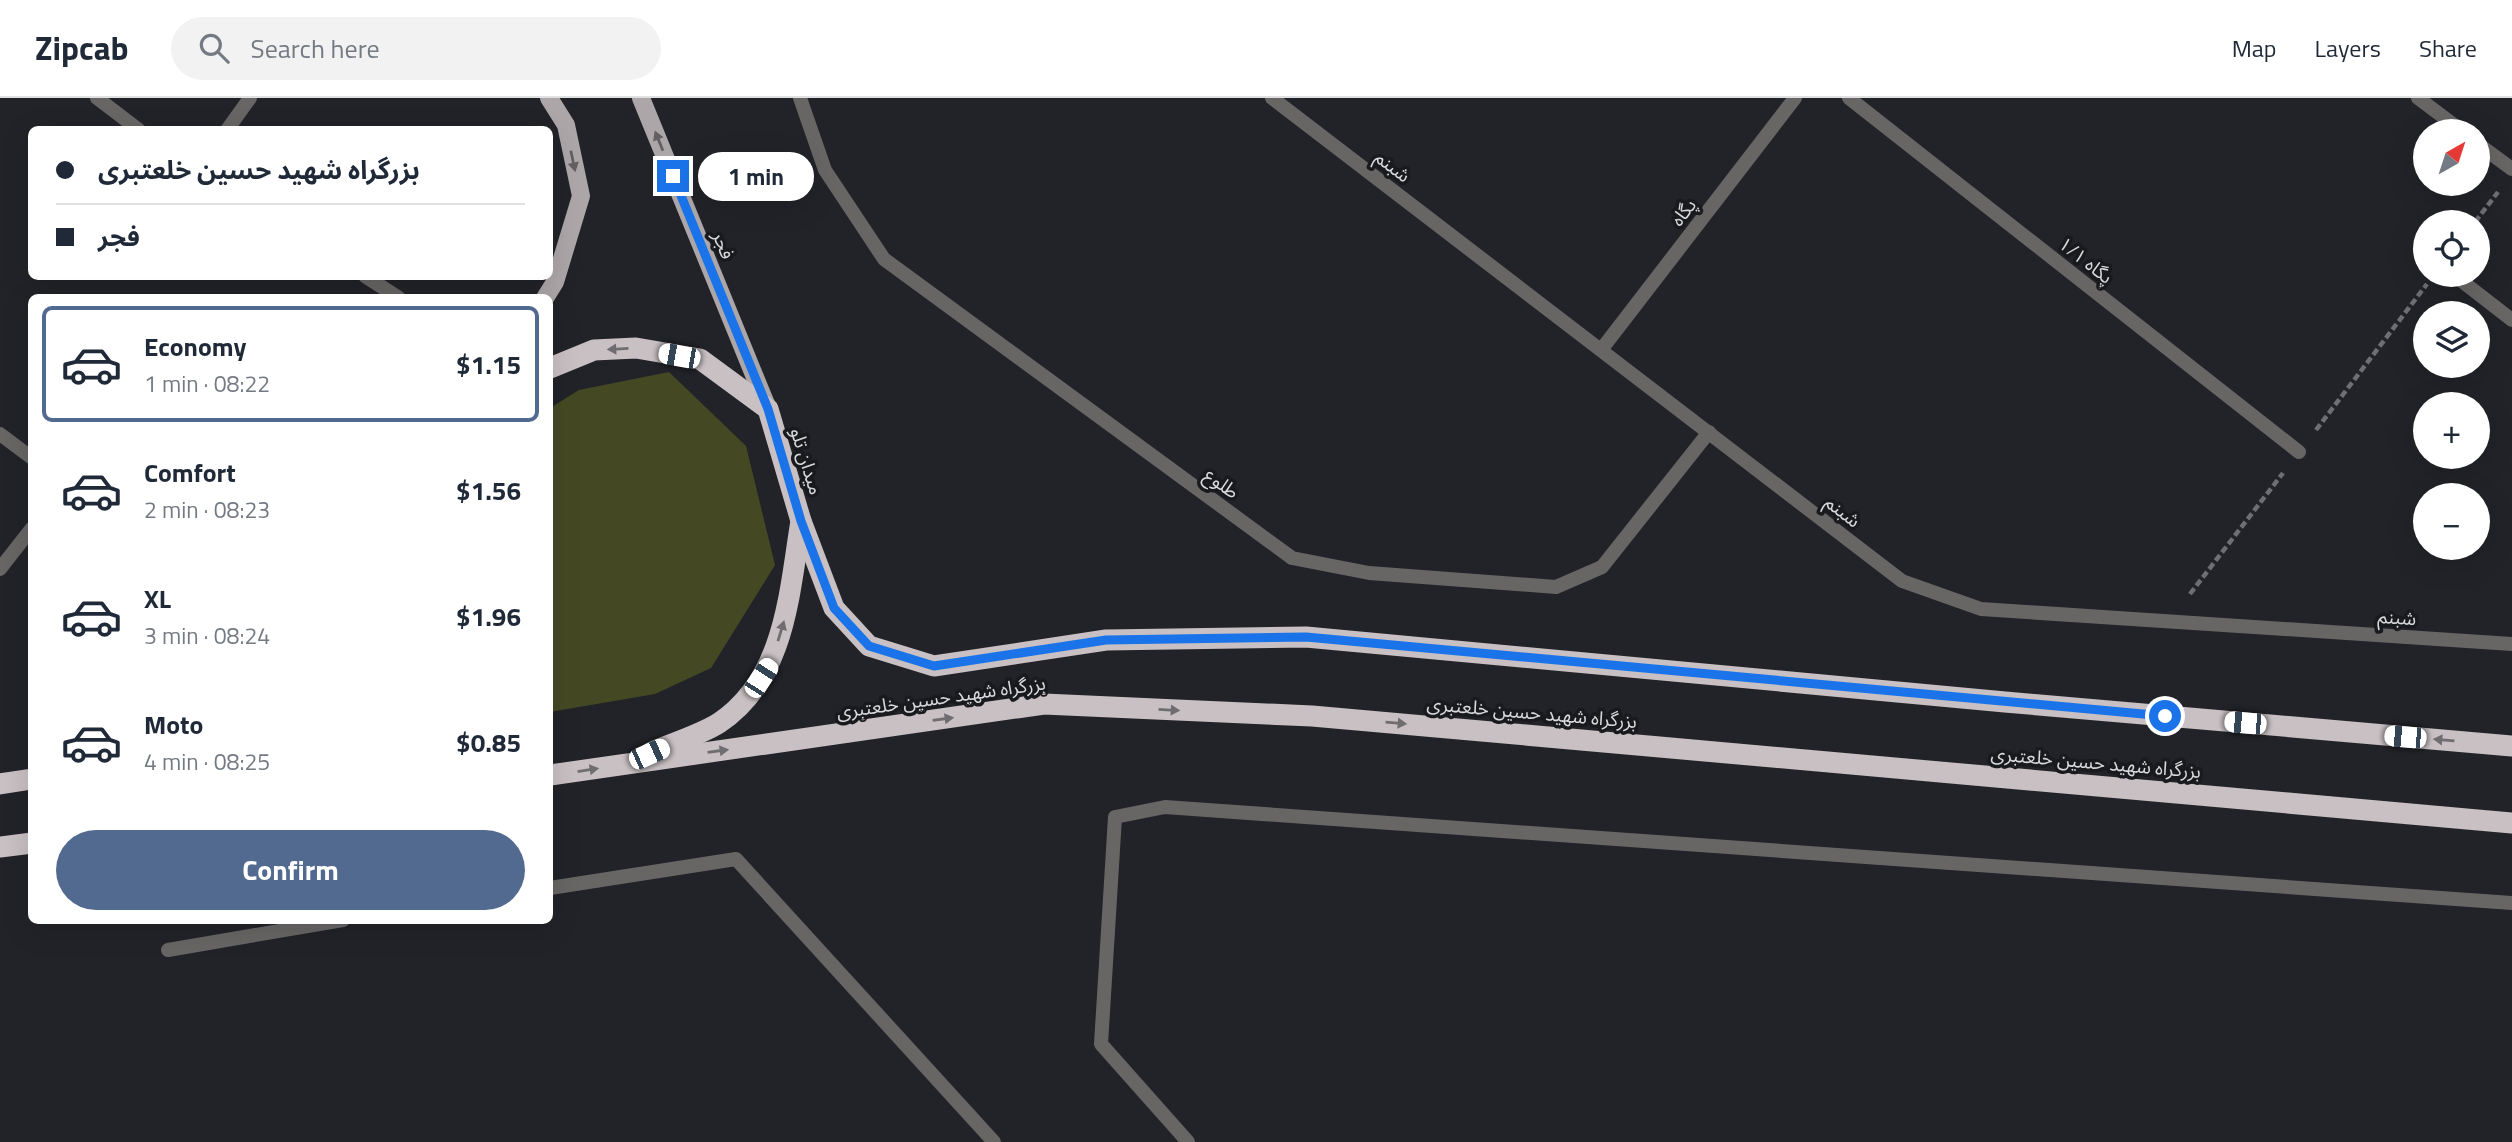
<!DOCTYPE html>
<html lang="en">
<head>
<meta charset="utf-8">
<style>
  body { margin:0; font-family:"Titillium Web","Noto Sans Arabic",sans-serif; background:#f2f2f3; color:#1f2937; height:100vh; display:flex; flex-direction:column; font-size:26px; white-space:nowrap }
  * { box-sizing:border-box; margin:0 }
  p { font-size:23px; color:#747a83 }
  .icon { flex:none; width:38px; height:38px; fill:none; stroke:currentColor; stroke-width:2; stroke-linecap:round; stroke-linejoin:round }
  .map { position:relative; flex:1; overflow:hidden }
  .side { position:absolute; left:28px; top:196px; width:525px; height:630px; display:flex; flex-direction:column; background:#fff; border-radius:10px; box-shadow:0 7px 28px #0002 }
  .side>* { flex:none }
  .guide { position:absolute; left:28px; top:28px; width:525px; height:154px; border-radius:10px; box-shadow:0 7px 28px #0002; display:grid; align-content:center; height:154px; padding:0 28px; background:#fff }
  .needle { width:46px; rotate:39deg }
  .fabs { position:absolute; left:2413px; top:21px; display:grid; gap:14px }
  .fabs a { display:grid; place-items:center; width:77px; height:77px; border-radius:50%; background:#fff; box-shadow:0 7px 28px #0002; font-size:35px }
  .end { position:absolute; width:32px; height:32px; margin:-16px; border:9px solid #1a73e8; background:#fff; box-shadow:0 0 0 4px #fff }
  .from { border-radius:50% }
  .bubble { position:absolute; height:49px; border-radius:24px; background:#fff; box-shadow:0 7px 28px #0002; font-size:23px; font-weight:700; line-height:49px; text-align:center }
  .car { position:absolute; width:21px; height:42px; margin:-21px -10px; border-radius:9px; box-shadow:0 0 5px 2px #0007; background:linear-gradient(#fff 24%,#345 0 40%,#fff 0 76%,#345 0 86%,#fff 0) }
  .guide b { display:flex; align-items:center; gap:24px; height:66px; font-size:26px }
  .guide b+b { border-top:2px solid #e0e1e3 }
  .guide i { width:18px; height:18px; background:#1f2937 }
  ul { padding:12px 0 0; list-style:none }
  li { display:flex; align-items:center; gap:21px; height:116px; margin:0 14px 10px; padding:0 14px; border:4px solid transparent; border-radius:10px }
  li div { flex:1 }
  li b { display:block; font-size:26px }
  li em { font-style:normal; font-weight:700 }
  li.current { border-color:#526990 }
  li>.icon { width:63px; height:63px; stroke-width:1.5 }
  .button { display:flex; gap:14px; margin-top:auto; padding:14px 28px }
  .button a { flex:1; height:80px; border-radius:42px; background:#526990; color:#fff; font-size:28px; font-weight:700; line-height:80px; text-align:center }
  header { display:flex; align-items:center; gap:42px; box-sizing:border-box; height:98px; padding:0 35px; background:#fff; border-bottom:2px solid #e0e1e3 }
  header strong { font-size:33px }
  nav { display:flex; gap:38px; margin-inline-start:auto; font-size:24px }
  .search { width:490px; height:63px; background:#f2f2f3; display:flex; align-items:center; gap:18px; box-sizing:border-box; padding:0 24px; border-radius:38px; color:#747a83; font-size:26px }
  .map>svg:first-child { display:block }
  .green { fill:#454923 }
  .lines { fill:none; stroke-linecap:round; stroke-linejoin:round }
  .path { stroke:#6e6f74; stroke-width:4.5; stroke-dasharray:7 3.5; stroke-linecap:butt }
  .lane { stroke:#686565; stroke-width:14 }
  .street { stroke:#686565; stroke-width:14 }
  .primary { stroke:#aca6a8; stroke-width:18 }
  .highway { stroke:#c8c0c2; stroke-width:21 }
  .oneway { fill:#626063 }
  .oneway2 { fill:#706d70 }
  .route { stroke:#1a73e8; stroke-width:9 }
  .labels { text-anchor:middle; stroke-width:7; stroke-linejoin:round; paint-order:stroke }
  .street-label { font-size:19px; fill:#d8d9dc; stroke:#191a1e }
</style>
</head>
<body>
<header>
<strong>Zipcab</strong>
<div class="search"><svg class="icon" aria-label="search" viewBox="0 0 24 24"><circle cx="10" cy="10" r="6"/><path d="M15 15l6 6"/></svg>Search here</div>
<nav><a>Map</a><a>Layers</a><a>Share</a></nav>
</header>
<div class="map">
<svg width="2512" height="1044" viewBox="0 0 2512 1044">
  <rect width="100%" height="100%" fill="#222328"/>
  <!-- green -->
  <path class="green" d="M 669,274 L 746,348 L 775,467 L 711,570 L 655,596 L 550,614 L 550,310 L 579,292 Z"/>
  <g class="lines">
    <!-- path -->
    <g class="path">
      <path d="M 2475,124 L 2498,94"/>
      <path d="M 2316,332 L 2427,186"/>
      <path d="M 2190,496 L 2283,375"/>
    </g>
    <!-- lane -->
    <g class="lane">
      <path d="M 550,790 L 736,761 L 994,1044"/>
      <path d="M 168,852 L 343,822"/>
      <path d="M 1188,1044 L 1101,946 L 1115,719 L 1165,709 L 2512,805"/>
    </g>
    <!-- street -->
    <g class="street">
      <path d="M 97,0 L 139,32"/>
      <path d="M 800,0 L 825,72 L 884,161 L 1292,460 L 1369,475 L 1556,489 L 1602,469 L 1709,334"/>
      <path d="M 1272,0 L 1902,483 L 1981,511 L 2512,546"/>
      <path d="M 1849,0 L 2299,354"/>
      <path d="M 2418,0 L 2462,33"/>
      <path d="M 227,32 L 250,0"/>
      <path d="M 2478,46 L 2512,71"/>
      <path d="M 2454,177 L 2512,222"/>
      <path d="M 365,178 L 399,200"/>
      <path d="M 1601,252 L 1795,0"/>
      <path d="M 0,336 L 32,360"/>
      <path d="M 0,471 L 32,430"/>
    </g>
    <!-- primary -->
    <g class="primary">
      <path d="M 641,0 L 768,311"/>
      <path d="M 545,200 L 555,184 L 581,98 L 566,27 L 549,0"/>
    </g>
    <!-- highway -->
    <g class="highway">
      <path d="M 550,270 L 594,252 L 636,250 L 700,261 L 768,311 L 801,423 L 834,510 L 869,548 L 934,568 L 1106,542 L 1306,539 L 2005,604 L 2512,648"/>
      <path d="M 650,655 C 672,645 698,638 719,625 C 786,580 789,495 801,423"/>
      <path d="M 550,677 L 1044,606 L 1312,618 L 2512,725"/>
      <path d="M 0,686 L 32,681"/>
      <path d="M 0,749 L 32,745"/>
    </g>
  </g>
  <!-- one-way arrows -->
  <defs><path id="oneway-solid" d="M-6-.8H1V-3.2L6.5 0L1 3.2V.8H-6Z" transform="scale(1.75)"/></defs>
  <g class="oneway">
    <use href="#oneway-solid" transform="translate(659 43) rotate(-112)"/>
    <use href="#oneway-solid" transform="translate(573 63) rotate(78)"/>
  </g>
  <g class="oneway2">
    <use href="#oneway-solid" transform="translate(618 251) rotate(177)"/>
    <use href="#oneway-solid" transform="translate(781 533) rotate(-73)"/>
    <use href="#oneway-solid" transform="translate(1169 612) rotate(3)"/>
    <use href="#oneway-solid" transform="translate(943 621) rotate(-8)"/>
    <use href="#oneway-solid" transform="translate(1396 625) rotate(5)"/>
    <use href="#oneway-solid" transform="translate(2444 642) rotate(-175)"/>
    <use href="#oneway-solid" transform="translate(718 653) rotate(-8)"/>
    <use href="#oneway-solid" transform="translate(588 672) rotate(-9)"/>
  </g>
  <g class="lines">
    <!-- route -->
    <path class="route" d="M 673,78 L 768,311 L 801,423 L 834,510 L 869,548 L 934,568 L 1106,542 L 1306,539 L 2165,618"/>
  </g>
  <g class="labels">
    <!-- street labels -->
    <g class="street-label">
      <text transform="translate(1393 68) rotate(37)" y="7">شبنم</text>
      <text transform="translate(1683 114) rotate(-52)" y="7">پگاه</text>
      <text transform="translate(724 147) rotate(68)" y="7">فجر</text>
      <text transform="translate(2086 162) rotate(38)" y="7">پگاه ۱/۱</text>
      <text transform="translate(807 363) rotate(73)" y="7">ميدان تلو</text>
      <text transform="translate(1222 385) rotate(36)" y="7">طلوع</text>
      <text transform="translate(1843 413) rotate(38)" y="7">شبنم</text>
      <text transform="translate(2397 519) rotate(4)" y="7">شبنم</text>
      <text transform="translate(941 599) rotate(-8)" y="7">بزرگراه شهید حسین خلعتبری</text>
      <text transform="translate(1532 614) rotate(5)" y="7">بزرگراه شهید حسین خلعتبری</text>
      <text transform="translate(2096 664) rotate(5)" y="7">بزرگراه شهید حسین خلعتبری</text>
    </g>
  </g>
</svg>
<div class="fabs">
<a><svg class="needle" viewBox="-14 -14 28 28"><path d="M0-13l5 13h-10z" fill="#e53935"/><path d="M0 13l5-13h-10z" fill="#747a83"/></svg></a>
<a><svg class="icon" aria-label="locate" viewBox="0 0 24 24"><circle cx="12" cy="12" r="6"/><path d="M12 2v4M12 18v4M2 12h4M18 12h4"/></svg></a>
<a><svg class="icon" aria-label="layers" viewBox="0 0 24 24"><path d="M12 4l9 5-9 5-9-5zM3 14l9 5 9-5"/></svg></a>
<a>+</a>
<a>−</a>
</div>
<i class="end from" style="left:2165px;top:618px"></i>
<i class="end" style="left:673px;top:78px"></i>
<div class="bubble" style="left:698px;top:54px;width:116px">1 min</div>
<i class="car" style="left:679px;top:258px;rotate:280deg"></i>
<i class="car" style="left:761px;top:580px;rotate:33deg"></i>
<i class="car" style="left:2245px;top:625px;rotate:275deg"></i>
<i class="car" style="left:2405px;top:639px;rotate:275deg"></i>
<i class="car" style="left:649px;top:656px;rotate:66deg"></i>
<div class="guide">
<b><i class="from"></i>بزرگراه شهید حسین خلعتبری</b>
<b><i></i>فجر</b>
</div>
<section class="side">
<ul>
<li class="current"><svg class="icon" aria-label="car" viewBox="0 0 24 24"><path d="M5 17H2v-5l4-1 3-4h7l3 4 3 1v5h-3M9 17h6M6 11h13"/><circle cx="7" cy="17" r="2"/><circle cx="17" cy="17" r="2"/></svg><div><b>Economy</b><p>1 min · 08:22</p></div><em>$1.15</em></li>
<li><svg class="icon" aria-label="car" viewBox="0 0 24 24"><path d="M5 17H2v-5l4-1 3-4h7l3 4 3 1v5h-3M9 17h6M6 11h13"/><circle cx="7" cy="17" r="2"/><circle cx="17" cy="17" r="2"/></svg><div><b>Comfort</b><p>2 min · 08:23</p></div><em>$1.56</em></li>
<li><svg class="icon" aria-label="car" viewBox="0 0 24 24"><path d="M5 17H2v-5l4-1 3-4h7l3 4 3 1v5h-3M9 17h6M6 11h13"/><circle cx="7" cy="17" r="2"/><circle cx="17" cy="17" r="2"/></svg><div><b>XL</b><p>3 min · 08:24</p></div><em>$1.96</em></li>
<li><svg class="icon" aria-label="car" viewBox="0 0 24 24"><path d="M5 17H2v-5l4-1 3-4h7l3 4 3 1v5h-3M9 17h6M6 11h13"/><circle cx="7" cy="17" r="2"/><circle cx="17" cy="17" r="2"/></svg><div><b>Moto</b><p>4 min · 08:25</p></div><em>$0.85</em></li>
</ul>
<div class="button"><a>Confirm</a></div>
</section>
</div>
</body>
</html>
